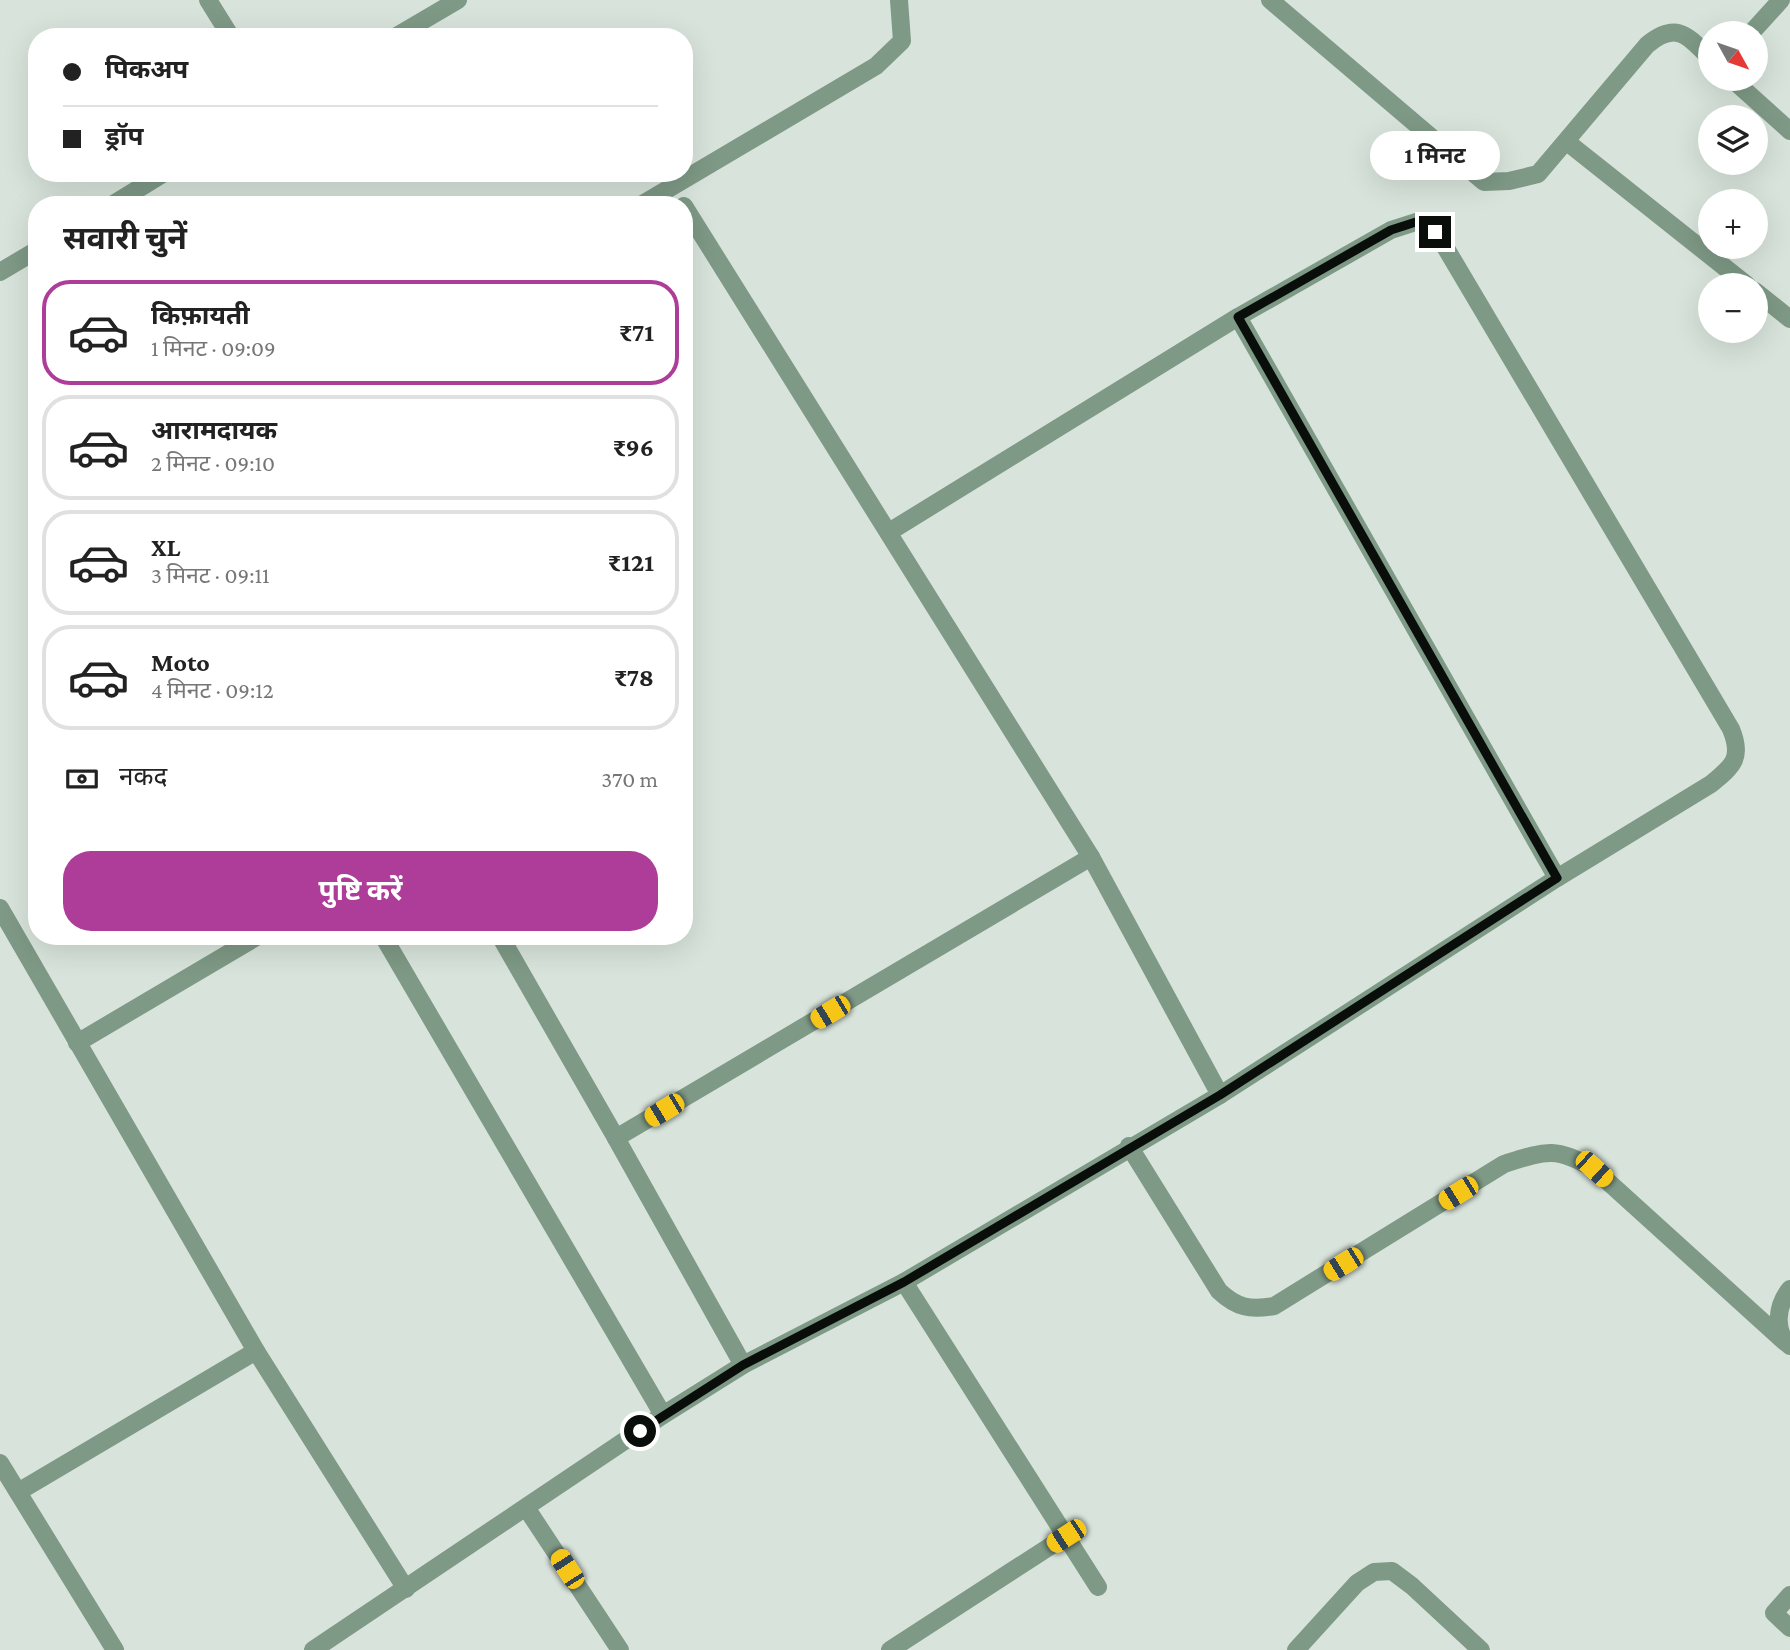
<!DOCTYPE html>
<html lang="hi">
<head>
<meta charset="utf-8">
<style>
  body { margin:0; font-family:"Crimson Pro","Noto Sans Devanagari",serif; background:#f2f2f2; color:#222; height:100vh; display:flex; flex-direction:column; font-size:26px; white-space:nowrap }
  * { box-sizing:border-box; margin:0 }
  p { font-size:23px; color:#767676 }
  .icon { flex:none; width:38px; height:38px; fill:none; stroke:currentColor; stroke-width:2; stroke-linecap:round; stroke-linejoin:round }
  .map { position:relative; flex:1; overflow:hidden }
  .details { position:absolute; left:28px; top:196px; width:665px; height:749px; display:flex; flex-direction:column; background:#fff; border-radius:28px; box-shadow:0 7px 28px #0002 }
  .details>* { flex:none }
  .guide { position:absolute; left:28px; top:28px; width:665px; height:154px; border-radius:28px; box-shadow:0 7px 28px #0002; display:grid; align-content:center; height:154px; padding:0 35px; background:#fff }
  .needle { width:46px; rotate:130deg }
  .buttons { position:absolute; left:1698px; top:21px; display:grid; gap:14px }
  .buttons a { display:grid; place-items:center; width:70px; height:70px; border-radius:50%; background:#fff; box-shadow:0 7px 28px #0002; font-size:35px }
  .end { position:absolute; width:32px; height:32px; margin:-16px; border:9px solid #0a0e0b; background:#fff; box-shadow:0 0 0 4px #fff }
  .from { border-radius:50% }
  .bubble { position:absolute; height:49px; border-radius:24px; background:#fff; box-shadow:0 7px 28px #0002; font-size:23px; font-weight:700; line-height:49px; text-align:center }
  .car { position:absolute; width:21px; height:42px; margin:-21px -10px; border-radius:9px; box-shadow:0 0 5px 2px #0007; background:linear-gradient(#f5c518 24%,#345 0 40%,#f5c518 0 76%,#345 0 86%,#f5c518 0) }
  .guide b { display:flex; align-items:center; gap:24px; height:66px; font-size:26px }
  .guide b+b { border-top:2px solid #e0e0e0 }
  .guide i { width:18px; height:18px; background:#222 }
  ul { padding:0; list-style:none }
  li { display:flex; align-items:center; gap:21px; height:105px; margin:0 14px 10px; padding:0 21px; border:4px solid #e0e0e0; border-radius:28px }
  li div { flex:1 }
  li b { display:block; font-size:26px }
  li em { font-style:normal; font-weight:700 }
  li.selected { border-color:#ad3d99 }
  li>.icon { width:63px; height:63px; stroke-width:1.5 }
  h2 { padding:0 35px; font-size:32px; line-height:84px }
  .pay { display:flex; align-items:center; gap:18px; height:77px; padding:0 35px; font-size:26px }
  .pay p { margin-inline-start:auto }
  .action { display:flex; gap:14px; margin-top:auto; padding:14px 35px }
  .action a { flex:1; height:80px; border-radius:28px; background:#ad3d99; color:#fff; font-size:28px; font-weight:700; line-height:80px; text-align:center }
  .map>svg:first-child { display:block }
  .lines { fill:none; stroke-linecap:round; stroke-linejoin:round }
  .service { stroke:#7e9986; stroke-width:18 }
  .minor { stroke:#7e9986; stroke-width:18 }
  .route { stroke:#0a0e0b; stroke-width:9 }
</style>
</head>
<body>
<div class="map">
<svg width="1790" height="1650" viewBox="0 0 1790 1650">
  <rect width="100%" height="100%" fill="#d8e4db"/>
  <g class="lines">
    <!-- service -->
    <g class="service">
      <path d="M 208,0 L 231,37"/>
      <path d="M 641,205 L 876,66 L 902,41 L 899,0"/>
      <path d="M 684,206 L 1091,857 L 1220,1095"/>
      <path d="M 1238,317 L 1557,878"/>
      <path d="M 0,908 L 256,1351 L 406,1589"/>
      <path d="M 383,936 L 663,1415"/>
      <path d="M 500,936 L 616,1138 L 1091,857"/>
      <path d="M 77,1043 L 258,936"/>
      <path d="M 616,1138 L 743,1365"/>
      <path d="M 1129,1146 L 1219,1291 C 1237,1308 1250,1310 1274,1306 L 1504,1164 C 1545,1151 1556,1146 1594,1169 L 1785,1342"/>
      <path d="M 904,1282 L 1098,1587"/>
      <path d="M 0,1463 L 115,1650"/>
      <path d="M 18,1492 L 256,1351"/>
      <path d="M 527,1509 L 620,1650"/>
      <path d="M 313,1650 L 663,1415 L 743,1365 L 904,1282 L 1220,1095 L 1557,878 L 1711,784 C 1733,766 1743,758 1731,729 L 1444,245 L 1435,232 L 1419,221 L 1391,230 L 1238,317 L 889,532"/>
      <path d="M 890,1650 L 1066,1536"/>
    </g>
    <!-- minor -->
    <g class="minor">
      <path d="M 1270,0 L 1484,182 L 1509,181 L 1538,174 L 1647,45 C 1676,21 1687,35 1710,58"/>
      <path d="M 1751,33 L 1781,0"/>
      <path d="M 395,37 L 458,0"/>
      <path d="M 1732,79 L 1790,131"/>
      <path d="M 1567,142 L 1747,285"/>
      <path d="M 112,205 L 164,173"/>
      <path d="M 0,272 L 37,250"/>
      <path d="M 1755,291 L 1790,319"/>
      <path d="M 1790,1289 C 1777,1305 1773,1331 1790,1346"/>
      <path d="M 1790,1595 L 1774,1613 L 1790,1628"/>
      <path d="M 1296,1650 L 1357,1583 L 1374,1572 L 1392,1571 L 1412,1586 L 1481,1650"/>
    </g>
  </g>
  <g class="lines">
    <!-- route -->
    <path class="route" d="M 640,1431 L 743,1365 L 904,1282 L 1220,1095 L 1557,878 L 1238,317 L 1391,230 L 1419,221 L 1435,232"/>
  </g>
</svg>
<div class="buttons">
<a><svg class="needle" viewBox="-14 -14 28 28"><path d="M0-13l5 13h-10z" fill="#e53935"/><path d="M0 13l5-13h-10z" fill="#767676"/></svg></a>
<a><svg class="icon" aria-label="layers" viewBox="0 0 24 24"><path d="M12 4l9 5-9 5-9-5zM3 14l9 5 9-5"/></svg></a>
<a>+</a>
<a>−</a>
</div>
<i class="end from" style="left:640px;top:1431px"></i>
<i class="end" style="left:1435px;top:232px"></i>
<div class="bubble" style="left:1370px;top:131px;width:130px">1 मिनट</div>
<i class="car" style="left:830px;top:1012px;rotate:239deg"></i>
<i class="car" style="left:664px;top:1110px;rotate:239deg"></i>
<i class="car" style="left:1594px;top:1169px;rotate:132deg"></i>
<i class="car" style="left:1458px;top:1193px;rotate:238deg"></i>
<i class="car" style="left:1343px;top:1264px;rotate:238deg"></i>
<i class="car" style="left:1066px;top:1536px;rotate:237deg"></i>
<i class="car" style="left:567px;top:1569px;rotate:327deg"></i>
<div class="guide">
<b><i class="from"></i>पिकअप</b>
<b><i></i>ड्रॉप</b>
</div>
<section class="details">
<h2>सवारी चुनें</h2>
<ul>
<li class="selected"><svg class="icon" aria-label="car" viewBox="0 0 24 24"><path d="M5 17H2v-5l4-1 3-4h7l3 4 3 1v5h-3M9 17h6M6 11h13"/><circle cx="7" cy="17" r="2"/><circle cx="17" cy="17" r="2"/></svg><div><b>किफ़ायती</b><p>1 मिनट · 09:09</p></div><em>₹71</em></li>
<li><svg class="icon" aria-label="car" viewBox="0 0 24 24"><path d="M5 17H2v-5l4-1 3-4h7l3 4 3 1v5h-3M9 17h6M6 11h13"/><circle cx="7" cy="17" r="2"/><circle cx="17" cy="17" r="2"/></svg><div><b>आरामदायक</b><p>2 मिनट · 09:10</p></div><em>₹96</em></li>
<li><svg class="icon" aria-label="car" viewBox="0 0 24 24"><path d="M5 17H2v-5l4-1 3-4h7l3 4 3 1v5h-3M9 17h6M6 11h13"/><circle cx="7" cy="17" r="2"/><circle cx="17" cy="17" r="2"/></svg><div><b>XL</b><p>3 मिनट · 09:11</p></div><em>₹121</em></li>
<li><svg class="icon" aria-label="car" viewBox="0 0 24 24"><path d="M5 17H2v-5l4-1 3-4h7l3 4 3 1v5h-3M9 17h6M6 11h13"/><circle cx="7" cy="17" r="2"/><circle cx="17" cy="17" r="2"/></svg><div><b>Moto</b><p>4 मिनट · 09:12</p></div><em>₹78</em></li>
</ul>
<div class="pay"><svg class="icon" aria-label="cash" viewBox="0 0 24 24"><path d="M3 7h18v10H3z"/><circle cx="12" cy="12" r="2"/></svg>नकद<p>370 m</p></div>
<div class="action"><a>पुष्टि करें</a></div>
</section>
</div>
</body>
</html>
